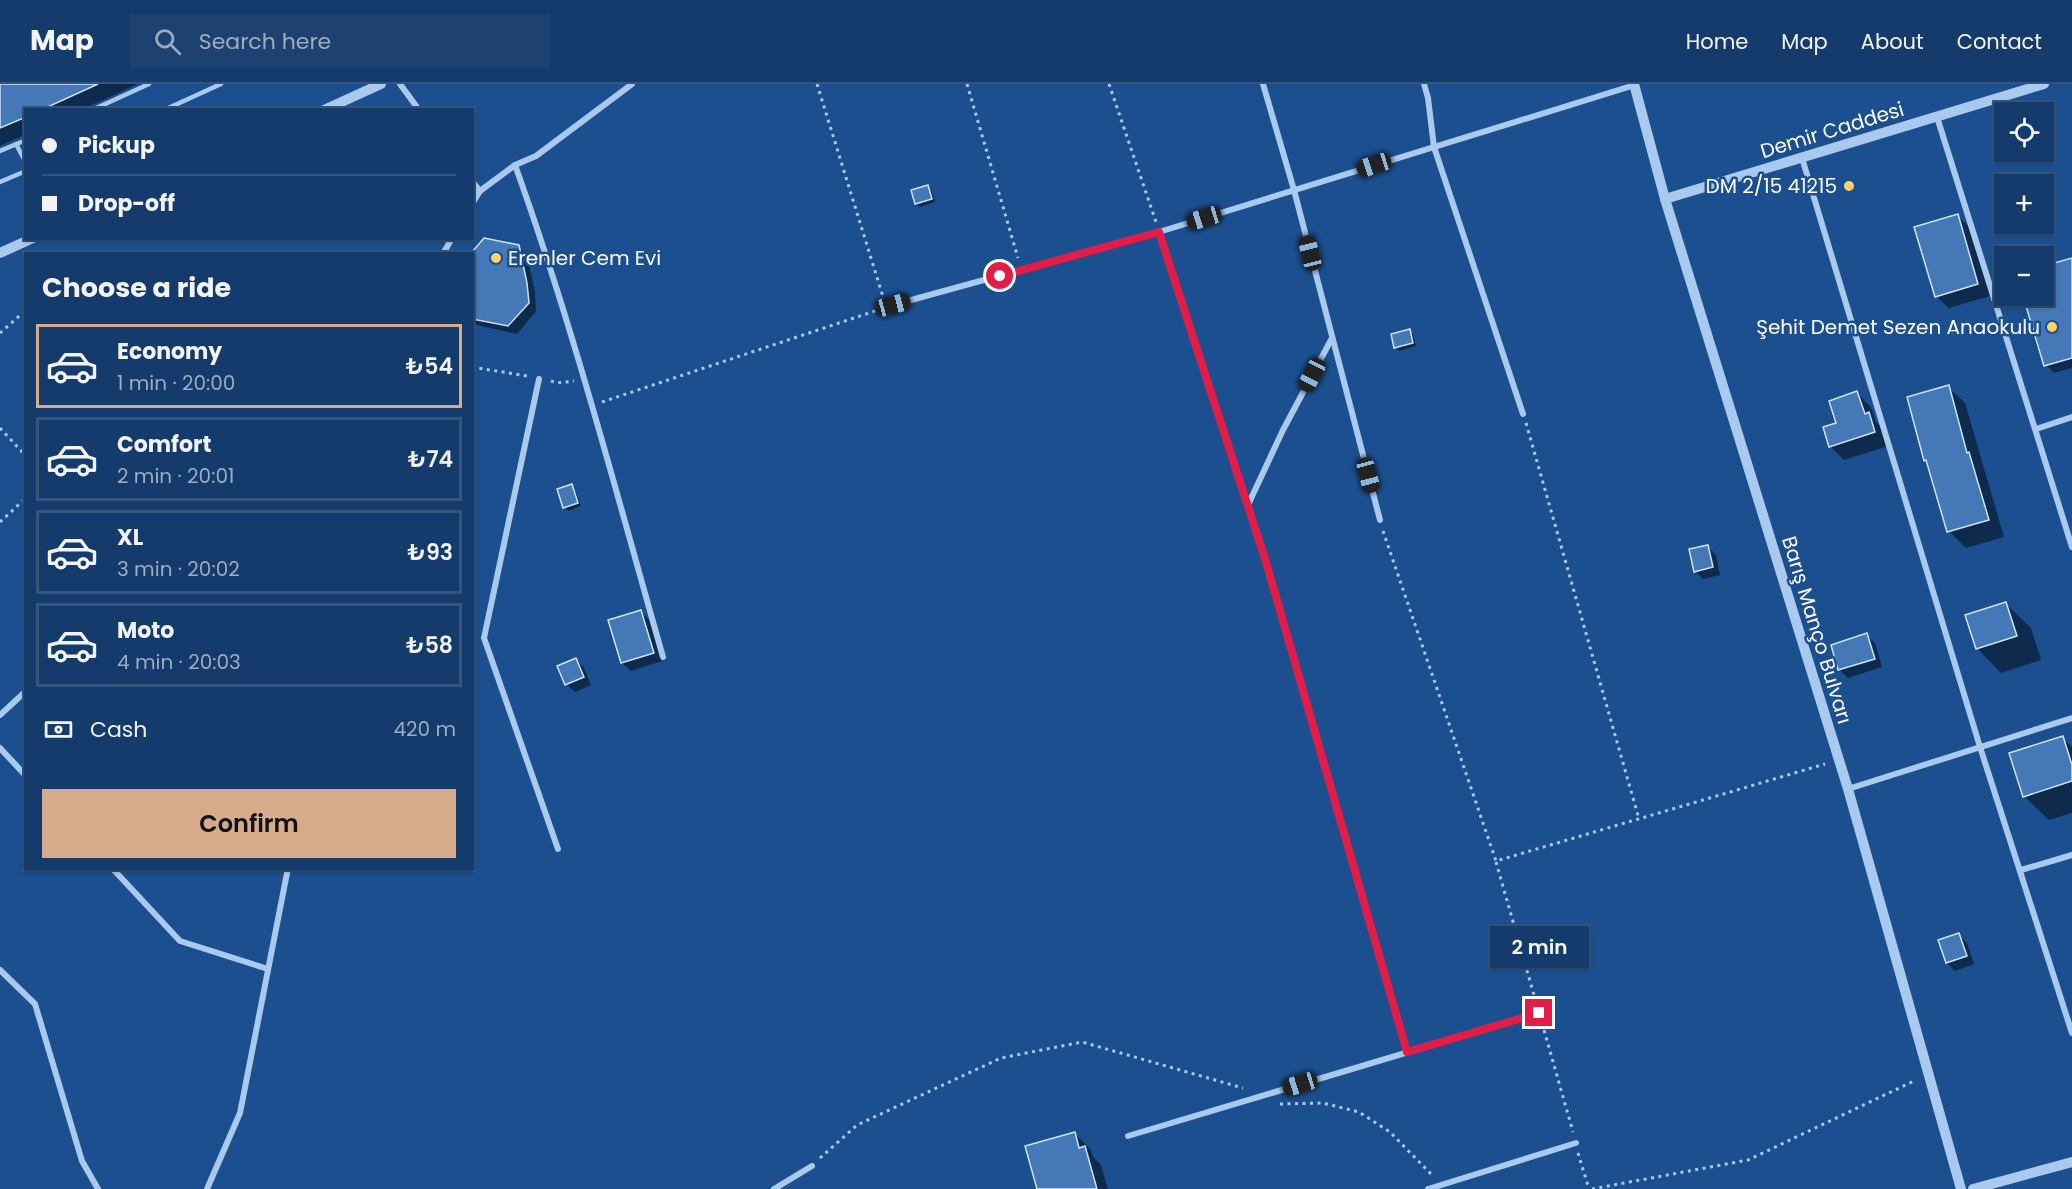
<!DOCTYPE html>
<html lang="en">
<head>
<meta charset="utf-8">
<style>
  body { margin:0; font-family:Poppins,sans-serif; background:#1d4271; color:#f1f3f6; height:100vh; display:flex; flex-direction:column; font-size:22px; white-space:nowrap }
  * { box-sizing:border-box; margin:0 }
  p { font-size:20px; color:#9dadc1 }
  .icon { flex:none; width:33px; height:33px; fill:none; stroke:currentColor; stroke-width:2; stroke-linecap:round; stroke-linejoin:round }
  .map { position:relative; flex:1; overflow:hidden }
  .sheet { position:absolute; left:24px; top:168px; width:450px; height:618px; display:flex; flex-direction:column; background:#143b6b; border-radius:0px; box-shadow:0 2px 4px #0004,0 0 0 2px #33557e }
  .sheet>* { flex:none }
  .top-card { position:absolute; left:24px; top:24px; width:450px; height:132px; border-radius:0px; box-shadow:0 2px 4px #0004,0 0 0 2px #33557e; display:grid; align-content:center; height:132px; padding:0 18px; background:#143b6b }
  .buttons { position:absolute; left:1994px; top:18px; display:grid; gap:12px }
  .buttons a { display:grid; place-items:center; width:60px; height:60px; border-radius:0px; background:#143b6b; box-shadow:0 2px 4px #0004,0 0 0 2px #33557e; font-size:30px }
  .end { position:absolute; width:27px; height:27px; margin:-14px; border:8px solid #e11d48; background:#fff; box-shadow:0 0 0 3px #fff }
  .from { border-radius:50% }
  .bubble { position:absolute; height:42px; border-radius:0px; background:#143b6b; box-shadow:0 2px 4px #0004,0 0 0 2px #33557e; font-size:20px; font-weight:600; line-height:42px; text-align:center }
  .car { position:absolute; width:18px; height:36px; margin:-18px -9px; border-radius:8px; box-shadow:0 0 4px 2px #0007; background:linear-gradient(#222 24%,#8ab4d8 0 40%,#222 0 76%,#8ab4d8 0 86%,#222 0) }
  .top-card b { display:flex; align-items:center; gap:21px; height:57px; font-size:22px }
  .top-card b+b { border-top:2px solid #33557e }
  .top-card i { width:15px; height:15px; background:#f1f3f6 }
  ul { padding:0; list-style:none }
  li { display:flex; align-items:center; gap:18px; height:84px; margin:0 12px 9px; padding:0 6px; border:3px solid #33557e; border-radius:0px }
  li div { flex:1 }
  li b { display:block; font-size:22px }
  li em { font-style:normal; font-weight:600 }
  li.active { border-color:#d6ab8b }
  li>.icon { width:54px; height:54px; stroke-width:1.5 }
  h2 { padding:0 18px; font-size:27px; line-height:72px }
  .pay { display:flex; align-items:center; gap:15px; height:66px; padding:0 18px; font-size:22px }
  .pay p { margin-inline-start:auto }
  .action { display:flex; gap:12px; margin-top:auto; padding:12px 18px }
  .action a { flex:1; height:69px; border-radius:0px; background:#d6ab8b; color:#111; font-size:24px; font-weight:600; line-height:69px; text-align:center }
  header { display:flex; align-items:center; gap:36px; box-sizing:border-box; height:84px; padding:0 30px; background:#143b6b; border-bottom:2px solid #33557e }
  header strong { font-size:28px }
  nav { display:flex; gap:33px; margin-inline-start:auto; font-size:21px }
  .search { width:420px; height:54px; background:#1d4271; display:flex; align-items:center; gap:15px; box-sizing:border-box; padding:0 21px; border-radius:0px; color:#9dadc1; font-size:22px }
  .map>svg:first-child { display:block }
  .shadow { fill:#0007 }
  .building { fill:#4478b7; stroke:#cfe3fa; stroke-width:1.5 }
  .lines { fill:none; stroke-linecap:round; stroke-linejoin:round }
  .path { stroke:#a9c9ee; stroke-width:3; stroke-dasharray:3 4.5; stroke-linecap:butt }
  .service { stroke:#a9c9ee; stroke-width:4.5 }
  .minor { stroke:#a9c9ee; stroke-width:6 }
  .tertiary { stroke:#a9c9ee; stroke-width:10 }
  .route { stroke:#e11d48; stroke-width:8 }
  .poi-dot { fill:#ffd166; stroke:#1b4f8f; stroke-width:2 }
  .labels { text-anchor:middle; stroke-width:5; stroke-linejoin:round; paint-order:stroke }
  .street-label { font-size:20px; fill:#fff; stroke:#1b4f8f }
  .poi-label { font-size:20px; fill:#fff; stroke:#1b4f8f; text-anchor:end }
</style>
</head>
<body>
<header>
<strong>Map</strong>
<div class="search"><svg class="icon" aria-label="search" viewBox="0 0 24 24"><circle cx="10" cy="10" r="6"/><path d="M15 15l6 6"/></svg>Search here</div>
<nav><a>Home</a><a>Map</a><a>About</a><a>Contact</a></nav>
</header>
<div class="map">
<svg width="2072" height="1105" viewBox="0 0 2072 1105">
  <rect width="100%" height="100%" fill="#1b4f8f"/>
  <!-- shadow -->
  <g class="shadow">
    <path d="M 0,0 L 138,0 L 81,26 L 26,26 L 26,50 L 0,62 Z"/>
    <path d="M 928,103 L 931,106 L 935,118 L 920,123 L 916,119 Z"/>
    <path d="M 1958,132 L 1970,144 L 1990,212 L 1949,224 L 1936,212 Z"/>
    <path d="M 518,163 L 527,171 L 535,208 L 536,227 L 517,250 L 472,240 L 472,170 Z"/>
    <path d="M 2072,178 L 2072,284 L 2054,289 L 2046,281 L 2025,212 L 2043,212 L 2043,184 Z"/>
    <path d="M 1409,247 L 1413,250 L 1416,262 L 1399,267 L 1396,263 Z"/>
    <path d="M 1948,303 L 1965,319 L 2004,453 L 1966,464 L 1949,447 L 1928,378 L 1926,376 Z"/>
    <path d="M 1857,309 L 1871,323 L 1876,338 L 1882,344 L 1888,362 L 1844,376 L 1830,362 L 1838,340 Z"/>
    <path d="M 572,402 L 575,406 L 581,422 L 568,427 L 565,423 Z"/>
    <path d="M 1707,462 L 1716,471 L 1720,491 L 1703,495 L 1695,487 Z"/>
    <path d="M 2006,520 L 2031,544 L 2041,576 L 2001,589 L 1977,564 Z"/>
    <path d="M 641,528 L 649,536 L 662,577 L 631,587 L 622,579 L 610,537 Z"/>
    <path d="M 1866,551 L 1875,559 L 1882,583 L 1848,594 L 1840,586 L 1832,562 Z"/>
    <path d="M 576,575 L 584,584 L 591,601 L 575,608 L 566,600 Z"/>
    <path d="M 2062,654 L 2072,663 L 2072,729 L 2049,736 L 2024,712 Z"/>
    <path d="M 1959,851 L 1967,859 L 1974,880 L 1955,887 L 1947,879 L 1940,857 Z"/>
    <path d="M 1074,1049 L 1091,1066 L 1093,1073 L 1101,1081 L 1108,1105 L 1038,1105 Z"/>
  </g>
  <!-- building -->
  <g class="building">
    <path d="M 0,0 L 98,0 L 41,26 L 26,26 L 26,33 L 0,44 Z"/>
    <path d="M 928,101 L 932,115 L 915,120 L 911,106 Z"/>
    <path d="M 1958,130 L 1978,200 L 1935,213 L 1914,143 Z"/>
    <path d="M 484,154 L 519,161 L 527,199 L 529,219 L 508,242 L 472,235 L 472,168 Z"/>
    <path d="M 2072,174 L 2072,274 L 2044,282 L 2023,212 L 2043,212 L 2043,182 Z"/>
    <path d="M 1410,245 L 1413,259 L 1394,264 L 1391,250 Z"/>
    <path d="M 1949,301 L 1967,369 L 1969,368 L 1989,436 L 1947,448 L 1926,376 L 1924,377 L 1907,313 Z"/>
    <path d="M 1857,307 L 1865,330 L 1869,328 L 1875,348 L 1829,363 L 1823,343 L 1836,339 L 1829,317 Z"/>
    <path d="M 572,400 L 578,419 L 563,424 L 557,405 Z"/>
    <path d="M 1708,461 L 1713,483 L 1694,488 L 1689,465 Z"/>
    <path d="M 2006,518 L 2017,552 L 1976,565 L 1965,531 Z"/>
    <path d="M 641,526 L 654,569 L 621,579 L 608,536 Z"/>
    <path d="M 1867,549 L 1875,575 L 1838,586 L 1831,561 Z"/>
    <path d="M 576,574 L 584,593 L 565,601 L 557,582 Z"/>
    <path d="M 2063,652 L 2072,681 L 2072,697 L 2023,713 L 2009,669 Z"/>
    <path d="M 1959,849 L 1967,872 L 1946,879 L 1938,856 Z"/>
    <path d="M 1075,1048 L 1079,1064 L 1085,1062 L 1097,1105 L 1037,1105 L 1025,1062 Z"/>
  </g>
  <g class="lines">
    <!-- path -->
    <g class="path">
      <path d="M 817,0 L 884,216"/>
      <path d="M 967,0 L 1018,174"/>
      <path d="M 1109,0 L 1156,138"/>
      <path d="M 0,249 L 26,226"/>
      <path d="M 472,283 L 527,292"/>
      <path d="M 551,297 L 557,299 L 574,297"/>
      <path d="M 602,318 L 884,224"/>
      <path d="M 1526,339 L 1639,735"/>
      <path d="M 0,344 L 26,372"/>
      <path d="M 0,438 L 26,414"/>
      <path d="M 1383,447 L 1496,777 L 1825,680"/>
      <path d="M 1496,778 L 1536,918"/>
      <path d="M 1542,939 L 1573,1048"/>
      <path d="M 1280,1020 L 1323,1019 L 1359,1028 L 1390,1048 L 1431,1090"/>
      <path d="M 1578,1069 L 1589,1105"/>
      <path d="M 820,1074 L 857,1041 L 1001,974 L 1082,958 L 1243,1004"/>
      <path d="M 1592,1105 L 1748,1076 L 1916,996"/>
    </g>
    <!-- service -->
    <g class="service">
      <path d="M 92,26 L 149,0"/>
      <path d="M 164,26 L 221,0"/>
      <path d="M 16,60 L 26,79"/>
      <path d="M 0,67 L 26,56"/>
      <path d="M 0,98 L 26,87"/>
    </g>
    <!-- minor -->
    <g class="minor">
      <path d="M 400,0 L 419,26"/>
      <path d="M 1263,0 L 1294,106 L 1380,436"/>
      <path d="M 1424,0 L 1428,14 L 1434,63 L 1523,330"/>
      <path d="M 1937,33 L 2072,463"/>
      <path d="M 1802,74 L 1980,663 L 2072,949"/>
      <path d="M 515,81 C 573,242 616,408 663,573"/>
      <path d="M 472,97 L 480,107"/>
      <path d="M 472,120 L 480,107 L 515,81 L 536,72 L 632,0"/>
      <path d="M 1159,148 L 1266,478 L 1407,968"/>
      <path d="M 443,170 L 452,154"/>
      <path d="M 893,221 L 1159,148 L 1635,1"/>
      <path d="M 539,295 L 484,554 L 558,765"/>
      <path d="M 2036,345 L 2072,333"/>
      <path d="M 1248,421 L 1283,346 L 1332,254"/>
      <path d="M 0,631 L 26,607"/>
      <path d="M 0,664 L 26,692"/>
      <path d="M 1848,705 L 2072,634"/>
      <path d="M 112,784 L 180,857 L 268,885"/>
      <path d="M 2021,786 L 2072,771"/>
      <path d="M 0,886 L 35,920 L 82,1077 L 98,1105"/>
      <path d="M 1128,1052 L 1539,929"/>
      <path d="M 207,1105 L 240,1029 L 288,784"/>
      <path d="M 774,1105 L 812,1082"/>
      <path d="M 1428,1105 L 1576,1059"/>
    </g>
    <!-- tertiary -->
    <g class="tertiary">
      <path d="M 1634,0 L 1665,115 L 1848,705 L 1961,1105"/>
      <path d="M 324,26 L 381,0"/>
      <path d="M 1665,115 L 2044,0"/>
      <path d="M 0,169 L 33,154"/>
      <path d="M 1973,1105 L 2072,1078"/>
    </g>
  </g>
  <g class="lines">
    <!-- route -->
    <path class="route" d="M 1000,192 L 1159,148 L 1266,478 L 1407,968 L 1539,929"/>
  </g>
  <!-- markers -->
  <g class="poi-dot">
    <circle cx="1849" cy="102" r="6"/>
    <circle cx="496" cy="174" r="6"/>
    <circle cx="2052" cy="243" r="6"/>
  </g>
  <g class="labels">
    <!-- street labels -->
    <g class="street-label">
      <text transform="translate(1832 46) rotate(-17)" y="7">Demir Caddesi</text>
      <text transform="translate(1817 546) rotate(73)" y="7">Barış Manço Bulvarı</text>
    </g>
    <!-- poi labels -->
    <g class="poi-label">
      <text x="1837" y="109">DM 2/15 41215</text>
      <text x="508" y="181" text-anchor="start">Erenler Cem Evi</text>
      <text x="2040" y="250">Şehit Demet Sezen Anaokulu</text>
    </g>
  </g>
</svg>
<div class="buttons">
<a><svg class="icon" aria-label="locate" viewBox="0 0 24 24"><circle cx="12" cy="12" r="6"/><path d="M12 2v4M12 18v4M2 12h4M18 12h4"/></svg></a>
<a>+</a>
<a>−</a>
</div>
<i class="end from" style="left:1000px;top:192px"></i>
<i class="end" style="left:1539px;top:929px"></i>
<div class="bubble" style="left:1490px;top:842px;width:99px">2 min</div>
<i class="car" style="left:1374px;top:81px;rotate:252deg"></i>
<i class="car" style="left:1204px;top:134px;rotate:253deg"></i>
<i class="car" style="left:1310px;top:169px;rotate:346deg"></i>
<i class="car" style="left:893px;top:221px;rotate:75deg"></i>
<i class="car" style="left:1312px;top:291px;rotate:208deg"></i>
<i class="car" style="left:1368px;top:391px;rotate:165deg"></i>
<i class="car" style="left:1300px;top:1000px;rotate:253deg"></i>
<div class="top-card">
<b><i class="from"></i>Pickup</b>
<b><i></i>Drop-off</b>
</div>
<section class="sheet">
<h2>Choose a ride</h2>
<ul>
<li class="active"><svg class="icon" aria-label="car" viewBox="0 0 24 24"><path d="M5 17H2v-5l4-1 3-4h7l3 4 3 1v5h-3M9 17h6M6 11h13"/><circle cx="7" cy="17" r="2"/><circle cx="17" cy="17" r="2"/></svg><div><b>Economy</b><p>1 min · 20:00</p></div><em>₺54</em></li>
<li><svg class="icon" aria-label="car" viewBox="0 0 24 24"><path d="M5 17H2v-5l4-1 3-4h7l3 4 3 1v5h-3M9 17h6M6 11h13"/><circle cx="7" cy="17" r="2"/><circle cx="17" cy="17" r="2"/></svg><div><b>Comfort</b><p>2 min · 20:01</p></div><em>₺74</em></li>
<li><svg class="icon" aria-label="car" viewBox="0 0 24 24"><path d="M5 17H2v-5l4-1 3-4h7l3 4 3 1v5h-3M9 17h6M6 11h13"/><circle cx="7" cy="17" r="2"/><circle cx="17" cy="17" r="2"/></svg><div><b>XL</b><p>3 min · 20:02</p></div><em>₺93</em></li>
<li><svg class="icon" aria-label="car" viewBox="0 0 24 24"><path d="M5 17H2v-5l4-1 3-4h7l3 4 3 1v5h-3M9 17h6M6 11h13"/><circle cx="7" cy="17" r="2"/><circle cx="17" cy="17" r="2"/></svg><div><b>Moto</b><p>4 min · 20:03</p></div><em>₺58</em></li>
</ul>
<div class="pay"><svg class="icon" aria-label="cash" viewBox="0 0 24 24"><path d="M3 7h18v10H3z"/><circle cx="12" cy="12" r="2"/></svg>Cash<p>420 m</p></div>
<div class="action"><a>Confirm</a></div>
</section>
</div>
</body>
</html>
